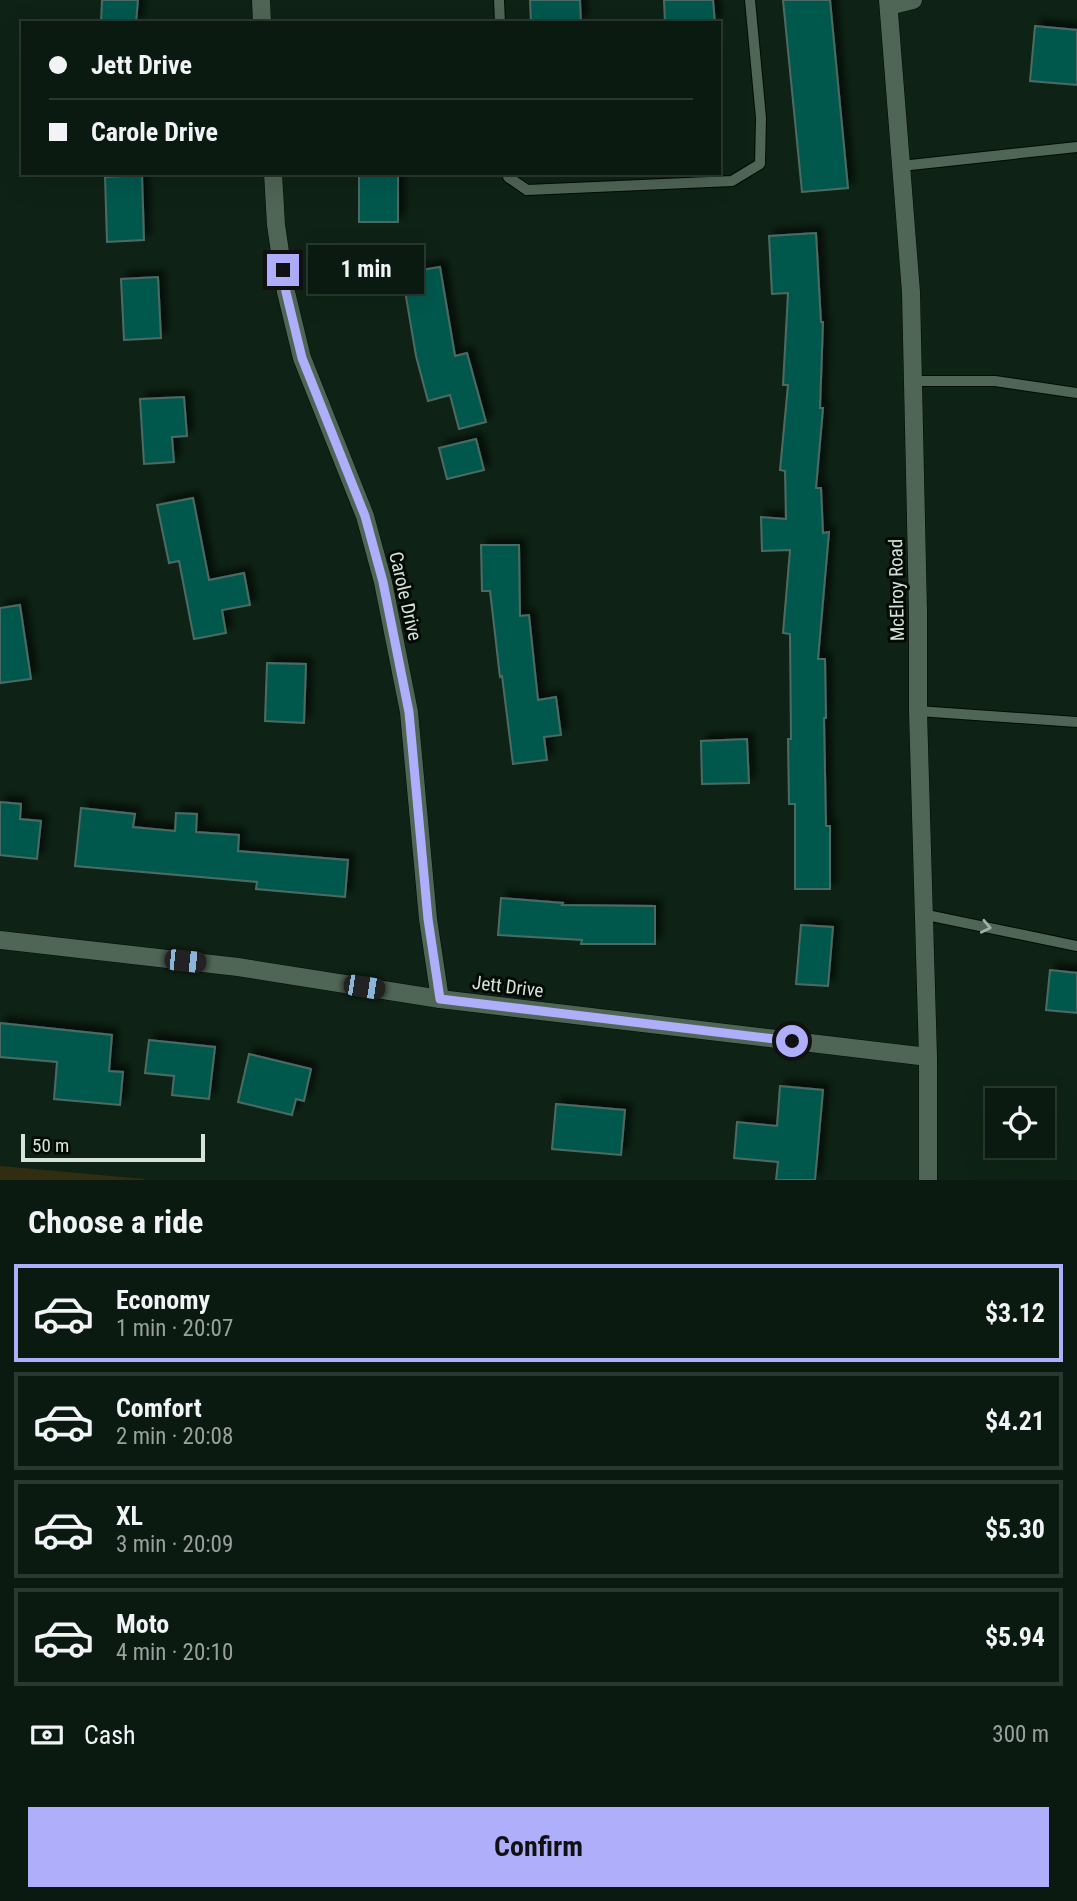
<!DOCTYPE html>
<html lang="en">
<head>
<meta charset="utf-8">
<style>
  body { margin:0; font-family:"Roboto Condensed",sans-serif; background:#18271e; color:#f1f3f6; height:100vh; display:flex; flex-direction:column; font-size:26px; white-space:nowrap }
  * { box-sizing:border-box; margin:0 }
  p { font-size:23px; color:#99a19f }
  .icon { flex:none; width:38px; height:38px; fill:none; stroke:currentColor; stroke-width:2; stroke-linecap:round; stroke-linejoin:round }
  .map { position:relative; height:1180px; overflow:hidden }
  .sheet { display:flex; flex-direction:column; background:#0a1a10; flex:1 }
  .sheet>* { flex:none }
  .guide { position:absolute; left:21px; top:21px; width:700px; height:154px; border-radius:0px; box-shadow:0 7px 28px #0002,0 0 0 2px #2a3830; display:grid; align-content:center; height:154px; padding:0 28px; background:#0a1a10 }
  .fabs { position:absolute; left:985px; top:1088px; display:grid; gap:14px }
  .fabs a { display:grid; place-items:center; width:70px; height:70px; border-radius:0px; background:#0a1a10; box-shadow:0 7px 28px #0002,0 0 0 2px #2a3830; font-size:35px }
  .scale { position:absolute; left:21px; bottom:18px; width:184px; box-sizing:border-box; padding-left:7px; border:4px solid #d6e3d9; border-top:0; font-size:19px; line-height:24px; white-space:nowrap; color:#d6e3d9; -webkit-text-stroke:5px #030a05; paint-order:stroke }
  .end { position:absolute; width:32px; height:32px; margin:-16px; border:9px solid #aeaefb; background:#111; box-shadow:0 0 0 4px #111 }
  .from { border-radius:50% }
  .bubble { position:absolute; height:49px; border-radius:0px; background:#0a1a10; box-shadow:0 7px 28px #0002,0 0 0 2px #2a3830; font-size:23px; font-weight:700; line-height:49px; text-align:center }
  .car { position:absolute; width:21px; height:42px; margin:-21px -10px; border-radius:9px; box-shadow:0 0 5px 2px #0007; background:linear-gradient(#222 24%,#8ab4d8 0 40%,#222 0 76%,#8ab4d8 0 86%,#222 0) }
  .guide b { display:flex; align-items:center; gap:24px; height:66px; font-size:26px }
  .guide b+b { border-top:2px solid #2a3830 }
  .guide i { width:18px; height:18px; background:#f1f3f6 }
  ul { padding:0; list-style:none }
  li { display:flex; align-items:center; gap:21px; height:98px; margin:0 14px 10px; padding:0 14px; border:4px solid #2a3830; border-radius:0px }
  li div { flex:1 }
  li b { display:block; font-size:26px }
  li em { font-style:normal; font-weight:700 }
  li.active { border-color:#aeaefb }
  li>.icon { width:63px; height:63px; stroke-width:1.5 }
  h2 { padding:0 28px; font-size:32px; line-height:84px }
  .pay { display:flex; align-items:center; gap:18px; height:77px; padding:0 28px; font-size:26px }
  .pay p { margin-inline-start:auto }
  .cta { display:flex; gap:14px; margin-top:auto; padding:14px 28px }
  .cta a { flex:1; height:80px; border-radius:0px; background:#aeaefb; color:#111; font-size:28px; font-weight:700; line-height:80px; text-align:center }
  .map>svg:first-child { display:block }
  .green { fill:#312d11 }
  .building { fill:#06584d; stroke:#4c6b64; stroke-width:2; filter:url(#shadow) }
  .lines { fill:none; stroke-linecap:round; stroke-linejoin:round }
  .service-casing { stroke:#000c03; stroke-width:12 }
  .minor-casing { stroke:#000c03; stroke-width:19 }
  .service { stroke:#4f6555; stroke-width:10 }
  .minor { stroke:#4f6555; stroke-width:18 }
  .oneway { stroke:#a0b1a4 }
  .route { stroke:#aeaefb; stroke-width:9 }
  .labels { text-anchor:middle; stroke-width:6; stroke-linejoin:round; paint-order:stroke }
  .street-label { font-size:19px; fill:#d6e3d9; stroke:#030a05 }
</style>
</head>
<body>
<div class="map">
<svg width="1077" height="1180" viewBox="0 0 1077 1180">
  <defs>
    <filter id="shadow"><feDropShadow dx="6" dy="-6" stdDeviation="3.5" flood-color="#0009"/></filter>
  </defs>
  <rect width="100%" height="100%" fill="#0e2315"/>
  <!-- green -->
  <path class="green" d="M 0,1166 L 144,1179 L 144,1180 L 0,1180 Z"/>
  <!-- building -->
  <g class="building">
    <path d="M 102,0 L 138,0 L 136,23 L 101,23 Z"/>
    <path d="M 530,0 L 580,0 L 581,23 L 531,23 Z"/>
    <path d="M 664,0 L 713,0 L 715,23 L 665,23 Z"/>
    <path d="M 783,0 L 830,0 L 848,188 L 802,192 Z"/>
    <path d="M 1035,26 L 1077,30 L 1077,85 L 1030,81 Z"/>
    <rect x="359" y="173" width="39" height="49"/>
    <path d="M 142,175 L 144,240 L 107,242 L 105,177 Z"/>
    <path d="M 816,233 L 821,322 L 823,322 L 820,408 L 823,408 L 816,488 L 821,488 L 823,533 L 829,532 L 818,659 L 825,659 L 826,718 L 824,718 L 826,826 L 830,826 L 830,889 L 795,889 L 795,804 L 789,804 L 788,739 L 791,739 L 790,634 L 783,633 L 790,550 L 762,551 L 761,517 L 786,519 L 785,471 L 780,470 L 788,385 L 783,385 L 788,293 L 772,294 L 769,236 Z"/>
    <path d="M 440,267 L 455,356 L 467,353 L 486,422 L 459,429 L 450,395 L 428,401 L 416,356 L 402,273 Z"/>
    <path d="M 158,277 L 161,338 L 124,340 L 121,279 Z"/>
    <path d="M 184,397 L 187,436 L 172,437 L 174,462 L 144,464 L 140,399 Z"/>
    <path d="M 476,439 L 484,470 L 447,479 L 439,448 Z"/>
    <path d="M 193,498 L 209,580 L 244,573 L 250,605 L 222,610 L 226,633 L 194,639 L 179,561 L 169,563 L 157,505 Z"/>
    <path d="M 481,545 L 519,545 L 520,616 L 529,615 L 538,700 L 556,697 L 561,735 L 544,737 L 547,760 L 513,764 L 502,676 L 500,677 L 490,591 L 482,591 Z"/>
    <path d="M 20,605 L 31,679 L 0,683 L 0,608 Z"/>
    <path d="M 267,663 L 306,664 L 304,723 L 265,721 Z"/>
    <path d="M 747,739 L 749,783 L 702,784 L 701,741 Z"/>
    <path d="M 0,802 L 21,804 L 20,819 L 41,821 L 37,859 L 0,855 Z"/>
    <path d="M 81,808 L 135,814 L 133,827 L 175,831 L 176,813 L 197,814 L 196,832 L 239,835 L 238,851 L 348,860 L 345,897 L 256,889 L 257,882 L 75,866 Z"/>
    <path d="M 501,898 L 563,903 L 562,905 L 655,906 L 655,944 L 581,944 L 582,940 L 498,935 Z"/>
    <path d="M 801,925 L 833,927 L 828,986 L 796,984 Z"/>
    <path d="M 1050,970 L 1077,973 L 1077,1013 L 1046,1010 Z"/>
    <path d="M 0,1023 L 112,1035 L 109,1071 L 123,1072 L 120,1105 L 54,1099 L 57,1062 L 0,1057 Z"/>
    <path d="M 149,1040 L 215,1047 L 209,1099 L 172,1095 L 174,1076 L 145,1073 Z"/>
    <path d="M 249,1054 L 311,1069 L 304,1101 L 296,1099 L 292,1115 L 238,1102 Z"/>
    <path d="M 780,1086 L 823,1090 L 815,1180 L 776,1180 L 778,1162 L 734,1158 L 737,1122 L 777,1126 Z"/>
    <path d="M 556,1104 L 625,1110 L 621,1155 L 552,1149 Z"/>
  </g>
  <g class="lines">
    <!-- service casing -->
    <g class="service-casing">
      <g id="service">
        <path d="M 499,0 L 500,23"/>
        <path d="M 901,166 L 1077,147"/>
        <path d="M 508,173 L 508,177 L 527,190 L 732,181 L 760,164 L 761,118 L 750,0"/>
        <path d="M 914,381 L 995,381 L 1077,393"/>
        <path d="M 918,711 L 1077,722"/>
        <path d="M 922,914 L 1077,946"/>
      </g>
    </g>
    <!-- minor casing -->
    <g class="minor-casing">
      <g id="minor">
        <path d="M 261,0 L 262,23"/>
        <path d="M 888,0 L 911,292 L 918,611 L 918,711 L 928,1057 L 928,1180"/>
        <path d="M 889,6 L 913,0"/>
        <path d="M 273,173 L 276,225 L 286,292 L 302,358 L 365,516 L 383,582 L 409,712 L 428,919 L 440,999"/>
        <path d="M 0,940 L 238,967 L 440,999 L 928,1057"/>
      </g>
    </g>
    <!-- service -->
    <use href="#service" class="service"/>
    <!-- minor -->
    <use href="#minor" class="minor"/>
  </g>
  <!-- one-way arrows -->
  <defs><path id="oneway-chevron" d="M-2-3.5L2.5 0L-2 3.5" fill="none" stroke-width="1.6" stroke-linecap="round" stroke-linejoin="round" transform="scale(1.75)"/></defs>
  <use class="oneway" href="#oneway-chevron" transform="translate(986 927) rotate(12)"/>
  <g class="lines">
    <!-- route -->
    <path class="route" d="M 283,270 L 286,292 L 302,358 L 365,516 L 383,582 L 409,712 L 428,919 L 440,999 L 792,1041"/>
  </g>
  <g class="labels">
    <!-- street labels -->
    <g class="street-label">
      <text transform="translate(896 590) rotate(-91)" y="7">McElroy Road</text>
      <text transform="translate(406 596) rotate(77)" y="7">Carole Drive</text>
      <text transform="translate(508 986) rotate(7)" y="7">Jett Drive</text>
    </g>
  </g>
</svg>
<div class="fabs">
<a><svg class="icon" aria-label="locate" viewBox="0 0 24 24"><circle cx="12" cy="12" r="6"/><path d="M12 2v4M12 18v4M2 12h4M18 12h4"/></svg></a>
</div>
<div class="scale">50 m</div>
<i class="end from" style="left:792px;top:1041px"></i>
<i class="end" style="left:283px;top:270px"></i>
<div class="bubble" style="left:308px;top:245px;width:116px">1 min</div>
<i class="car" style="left:185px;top:961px;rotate:96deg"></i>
<i class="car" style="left:364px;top:987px;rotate:99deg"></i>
<div class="guide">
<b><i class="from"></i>Jett Drive</b>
<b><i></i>Carole Drive</b>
</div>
</div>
<section class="sheet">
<h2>Choose a ride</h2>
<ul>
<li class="active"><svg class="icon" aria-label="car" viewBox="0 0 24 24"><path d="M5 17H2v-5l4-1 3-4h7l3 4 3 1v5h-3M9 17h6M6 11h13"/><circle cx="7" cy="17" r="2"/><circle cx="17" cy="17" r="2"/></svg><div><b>Economy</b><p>1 min · 20:07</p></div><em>$3.12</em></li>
<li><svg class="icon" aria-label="car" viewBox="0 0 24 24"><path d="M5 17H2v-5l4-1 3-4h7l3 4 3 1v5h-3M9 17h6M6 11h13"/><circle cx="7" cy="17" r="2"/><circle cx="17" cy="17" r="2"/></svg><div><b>Comfort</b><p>2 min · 20:08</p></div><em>$4.21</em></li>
<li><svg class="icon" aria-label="car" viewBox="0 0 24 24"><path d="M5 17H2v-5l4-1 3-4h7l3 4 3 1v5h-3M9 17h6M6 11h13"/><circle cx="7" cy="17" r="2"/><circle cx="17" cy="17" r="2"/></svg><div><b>XL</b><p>3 min · 20:09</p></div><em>$5.30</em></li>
<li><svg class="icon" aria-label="car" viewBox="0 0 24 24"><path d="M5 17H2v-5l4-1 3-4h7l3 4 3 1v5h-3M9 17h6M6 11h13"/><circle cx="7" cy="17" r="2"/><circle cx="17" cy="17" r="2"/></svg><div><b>Moto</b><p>4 min · 20:10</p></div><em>$5.94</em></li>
</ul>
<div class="pay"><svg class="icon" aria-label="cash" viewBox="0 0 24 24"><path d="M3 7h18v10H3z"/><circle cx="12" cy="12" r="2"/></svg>Cash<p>300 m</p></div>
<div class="cta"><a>Confirm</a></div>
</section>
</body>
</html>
